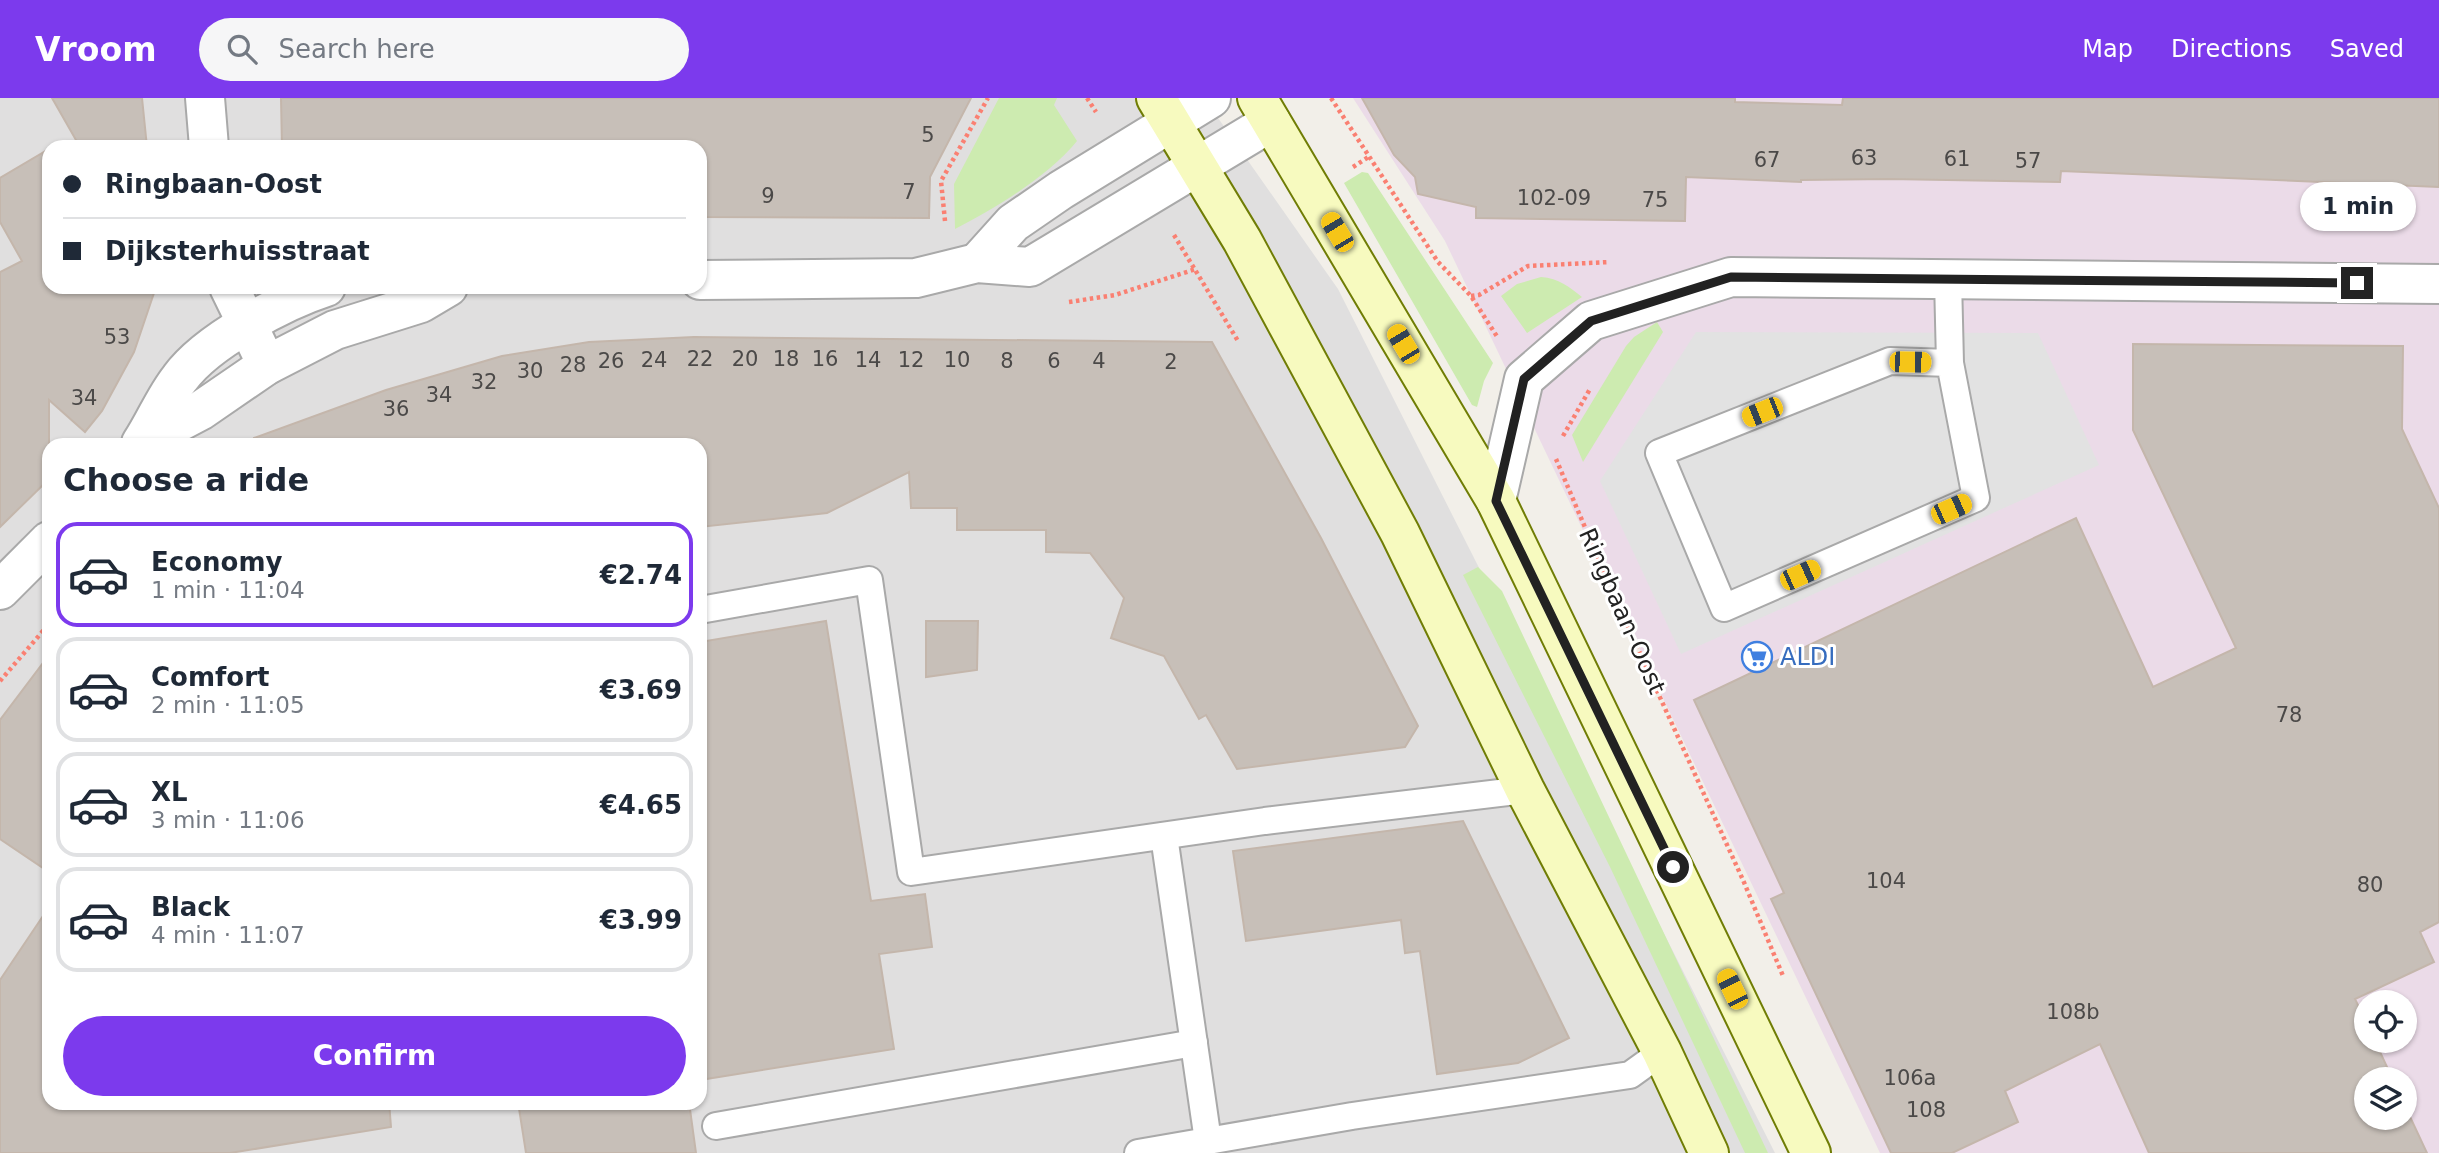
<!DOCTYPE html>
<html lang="en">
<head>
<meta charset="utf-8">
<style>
  body { margin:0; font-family:"DejaVu Sans",sans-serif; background:#f6f6f7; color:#1f2937; height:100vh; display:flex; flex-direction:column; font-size:26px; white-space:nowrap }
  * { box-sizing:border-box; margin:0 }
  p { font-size:23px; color:#747a83 }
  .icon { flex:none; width:38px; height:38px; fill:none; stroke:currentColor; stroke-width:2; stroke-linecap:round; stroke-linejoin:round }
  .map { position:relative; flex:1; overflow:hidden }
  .side { position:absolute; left:42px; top:340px; width:665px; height:672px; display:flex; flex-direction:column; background:#fff; border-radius:21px; box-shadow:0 2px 5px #0004 }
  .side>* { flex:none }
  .banner { position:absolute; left:42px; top:42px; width:665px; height:154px; border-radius:21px; box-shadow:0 2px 5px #0004; display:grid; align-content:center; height:154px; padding:0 21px; background:#fff }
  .fabs { position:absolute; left:2354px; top:892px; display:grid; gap:14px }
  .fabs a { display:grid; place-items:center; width:63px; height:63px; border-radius:50%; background:#fff; box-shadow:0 2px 5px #0004; font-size:35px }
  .end { position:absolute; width:32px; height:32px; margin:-16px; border:9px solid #222; background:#fff; box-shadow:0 0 0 4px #fff }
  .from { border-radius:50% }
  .bubble { position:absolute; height:49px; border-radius:24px; background:#fff; box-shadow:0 2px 5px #0004; font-size:23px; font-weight:700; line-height:49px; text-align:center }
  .car { position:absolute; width:21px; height:42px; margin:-21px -10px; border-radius:9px; box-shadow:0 0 5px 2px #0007; background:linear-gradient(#f5c518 24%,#345 0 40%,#f5c518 0 76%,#345 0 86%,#f5c518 0) }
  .banner b { display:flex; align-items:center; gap:24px; height:66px; font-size:26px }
  .banner b+b { border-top:2px solid #e0e1e3 }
  .banner i { width:18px; height:18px; background:#1f2937 }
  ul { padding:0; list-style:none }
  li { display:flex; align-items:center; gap:21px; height:105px; margin:0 14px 10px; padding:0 7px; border:4px solid #e0e1e3; border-radius:21px }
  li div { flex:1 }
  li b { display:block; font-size:26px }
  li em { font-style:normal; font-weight:700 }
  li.selected { border-color:#7c3aed }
  li>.icon { width:63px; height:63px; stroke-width:1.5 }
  h2 { padding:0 21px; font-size:32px; line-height:84px }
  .button { display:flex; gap:14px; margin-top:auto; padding:14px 21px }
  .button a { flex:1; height:80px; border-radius:42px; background:#7c3aed; color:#fff; font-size:28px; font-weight:700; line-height:80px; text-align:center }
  header { display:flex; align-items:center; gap:42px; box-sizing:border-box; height:98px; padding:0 35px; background:#7c3aed; color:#fff }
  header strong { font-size:33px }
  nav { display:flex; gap:38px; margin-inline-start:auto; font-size:24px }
  .search { width:490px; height:63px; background:#f6f6f7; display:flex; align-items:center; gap:18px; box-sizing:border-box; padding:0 24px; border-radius:38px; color:#747a83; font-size:26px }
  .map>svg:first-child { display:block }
  .residential { fill:#e0dfdf; fill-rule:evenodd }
  .industrial { fill:#ebdbe8; fill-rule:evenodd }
  .grass { fill:#cdebb0 }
  .parking { fill:#e2e2e2 }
  .building { fill:#c7bfb8; stroke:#c4b6ab; stroke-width:2 }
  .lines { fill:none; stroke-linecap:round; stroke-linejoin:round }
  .service-casing { stroke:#a9a9a9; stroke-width:30 }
  .minor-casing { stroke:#a9a9a9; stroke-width:42 }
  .tertiary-casing { stroke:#a9a9a9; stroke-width:42 }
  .secondary-casing { stroke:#707d05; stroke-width:42 }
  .path { stroke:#fa8072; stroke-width:4.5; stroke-dasharray:3.5 3.5; stroke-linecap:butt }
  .service { stroke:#fff; stroke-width:26 }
  .minor { stroke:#fff; stroke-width:38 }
  .tertiary { stroke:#fff; stroke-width:38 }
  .secondary { stroke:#f7fabf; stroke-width:38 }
  .route { stroke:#222; stroke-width:9 }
  .labels { text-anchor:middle; stroke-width:6; stroke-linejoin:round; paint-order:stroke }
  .number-label { font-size:21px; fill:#4b4948 }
  .street-label { font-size:24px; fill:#222; stroke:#fff }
  .shop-label { font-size:24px; fill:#366cbe; stroke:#fff; text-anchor:start }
</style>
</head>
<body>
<header>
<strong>Vroom</strong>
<div class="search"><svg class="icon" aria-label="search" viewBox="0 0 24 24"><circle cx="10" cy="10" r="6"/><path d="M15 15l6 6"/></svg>Search here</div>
<nav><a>Map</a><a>Directions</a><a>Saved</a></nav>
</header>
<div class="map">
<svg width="2439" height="1055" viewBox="0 0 2439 1055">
  <rect width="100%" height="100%" fill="#f2efe9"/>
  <!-- residential -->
  <path class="residential" d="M 0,0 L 1204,0 L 1338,191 L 1775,1055 L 0,1055 ZM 49,49 L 700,49 L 700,189 L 49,189 ZM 49,346 L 700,346 L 700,1004 L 49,1004 Z"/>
  <!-- industrial -->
  <path class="industrial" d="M 1353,0 L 2439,0 L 2439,1055 L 1880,1055 L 1445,143 ZM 2366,905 L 2404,905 L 2404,943 L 2366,943 ZM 2366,982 L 2404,982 L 2404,1020 L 2366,1020 Z"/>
  <!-- grass -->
  <g class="grass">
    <path d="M 999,0 L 1057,0 L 1054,7 L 1077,43 C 1050,77 993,112 955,131 L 954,86 Z"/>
    <path d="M 1362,74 L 1368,75 L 1493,265 L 1484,283 L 1477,309 L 1472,307 L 1344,85 Z"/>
    <path d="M 1541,179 C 1559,180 1569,189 1582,199 L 1527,235 L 1501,198 L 1517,186 Z"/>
    <path d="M 1657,224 L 1663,234 L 1583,364 L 1572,337 L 1626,248 L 1634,239 Z"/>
    <path d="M 1478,469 L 1502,493 L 1768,1055 L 1745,1055 L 1610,769 L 1463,477 Z"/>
  </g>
  <!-- parking -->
  <path class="parking" d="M 1696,234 L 2038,235 L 2099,367 L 1681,556 L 1600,383 Z"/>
  <!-- building -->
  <g class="building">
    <path d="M 52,0 L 142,0 L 147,49 L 80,49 Z"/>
    <path d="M 281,0 L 971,0 L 930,79 L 929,120 L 700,119 L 700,49 L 282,49 Z"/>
    <path d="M 1362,0 L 1735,0 L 1735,4 L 1842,7 L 1843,0 L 2439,0 L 2439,89 L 2061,73 L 2060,84 L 1889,81 L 1801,82 L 1801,84 L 1686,79 L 1685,123 L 1476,120 L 1476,109 L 1418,96 L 1415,79 L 1394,57 Z"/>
    <path d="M 49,51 L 49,189 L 156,189 L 134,254 L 102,313 L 85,334 L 49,302 L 49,381 L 0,429 L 0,174 L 22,163 L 0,124 L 0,80 Z"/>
    <path d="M 694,239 L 1212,244 L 1321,440 L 1418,628 L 1405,649 L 1237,671 L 1206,617 L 1199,621 L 1164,558 L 1111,540 L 1124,500 L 1090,455 L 1046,454 L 1046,432 L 957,432 L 957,410 L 911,410 L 909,374 L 827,415 L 700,429 L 700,346 L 255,346 L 254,340 L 386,292 L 502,258 L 589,244 Z"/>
    <path d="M 2133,246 L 2403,248 L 2402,331 L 2439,410 L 2439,824 L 2420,834 L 2434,864 L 2355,901 L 2366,924 L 2366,943 L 2375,943 L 2393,982 L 2366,982 L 2366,1020 L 2404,1020 L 2404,1006 L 2427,1055 L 2149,1055 L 2100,946 L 2005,993 L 2018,1024 L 1952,1055 L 1891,1055 L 1771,801 L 1784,795 L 1694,602 L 2076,420 L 2153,589 L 2236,550 L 2133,332 Z"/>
    <path d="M 826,523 L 871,803 L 925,796 L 932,849 L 879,856 L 894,951 L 700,982 L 700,544 Z"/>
    <path d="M 926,523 L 978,523 L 977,572 L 926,579 Z"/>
    <path d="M 49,557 L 49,774 L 0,741 L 0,622 Z"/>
    <path d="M 1463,723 L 1569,940 L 1518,965 L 1437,976 L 1420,853 L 1405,855 L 1401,822 L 1246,843 L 1233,753 Z"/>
    <path d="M 49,809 L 49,1004 L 389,1004 L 391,1029 L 230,1055 L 0,1055 L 0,882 Z"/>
    <path d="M 518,1004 L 689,1004 L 696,1055 L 526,1055 Z"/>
  </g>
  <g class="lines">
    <!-- service casing -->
    <g class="service-casing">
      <g id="service">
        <path d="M 1948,181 L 1950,265 L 1976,400 L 1724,510 L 1659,355 L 1890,263 L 1950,265"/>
        <path d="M 700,512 L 869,482 L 911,774 L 1265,723 L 1525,692"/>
        <path d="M 1164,738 L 1208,1043"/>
        <path d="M 716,1028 L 1194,945"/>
        <path d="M 1138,1055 L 1352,1018 L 1630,977 L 1662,954"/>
      </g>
    </g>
    <!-- minor casing -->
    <g class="minor-casing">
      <g id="minor">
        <path d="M 205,0 L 209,49"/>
        <path d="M 229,189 L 267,267"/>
        <path d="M 1496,403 L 1524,281 L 1591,223 L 1731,179 L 2439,186"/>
      </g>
    </g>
    <!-- tertiary casing -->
    <g class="tertiary-casing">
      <g id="tertiary">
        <path d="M 977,165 L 1013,125 L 1061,92 L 1211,0"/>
        <path d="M 700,182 L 916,180 L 977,165 L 1030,169 L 1271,24"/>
        <path d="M 143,343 L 200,313 L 267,267 L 335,232 L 421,205 L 448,189"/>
        <path d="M 141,345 C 155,324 164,300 180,280 C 207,243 283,203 326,189"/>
        <path d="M 0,492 L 49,443"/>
      </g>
    </g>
    <!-- secondary casing -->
    <g class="secondary-casing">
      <g id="secondary">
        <path d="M 1156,0 L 1242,142 L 1400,435 L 1525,692 L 1662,954 L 1709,1055"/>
        <path d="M 1257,0 L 1496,403 L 1811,1055"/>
      </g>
    </g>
    <!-- path -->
    <g class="path">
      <path d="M 1087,0 L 1096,14"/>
      <path d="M 1331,0 L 1438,164 L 1471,198 L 1498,240"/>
      <path d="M 1353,69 L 1370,58"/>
      <path d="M 945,123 L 941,83 L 988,0"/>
      <path d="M 1174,137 L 1238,243"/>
      <path d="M 1471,198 L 1479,197 L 1528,168 L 1609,164"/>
      <path d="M 1069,204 L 1115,197 L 1196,171"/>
      <path d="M 1563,338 L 1590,291"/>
      <path d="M 1556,361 L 1618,507 L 1743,782 L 1783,878"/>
      <path d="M 0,583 L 49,526"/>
    </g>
    <!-- service -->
    <use href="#service" class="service"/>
    <!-- minor -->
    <use href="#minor" class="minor"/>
    <!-- tertiary -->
    <use href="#tertiary" class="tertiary"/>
    <!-- secondary -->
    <use href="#secondary" class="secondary"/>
  </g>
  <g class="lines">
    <!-- route -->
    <path class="route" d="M 1673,769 L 1496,403 L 1524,281 L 1591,223 L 1731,179 L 2357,185"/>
  </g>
  <!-- icons -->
  <defs>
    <g id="supermarket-ring" transform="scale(1.575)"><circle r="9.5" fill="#fff" stroke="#3f7fe0" stroke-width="1.5"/><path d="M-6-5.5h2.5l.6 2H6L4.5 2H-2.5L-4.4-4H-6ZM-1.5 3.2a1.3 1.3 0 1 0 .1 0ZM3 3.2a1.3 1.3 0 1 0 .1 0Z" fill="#3f7fe0"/></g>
  </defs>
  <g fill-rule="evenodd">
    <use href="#supermarket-ring" x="1757" y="559"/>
  </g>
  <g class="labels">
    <!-- number labels -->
    <g class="number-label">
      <text x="928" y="44">5</text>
      <text x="1864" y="67">63</text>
      <text x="1957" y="68">61</text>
      <text x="1767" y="69">67</text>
      <text x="2028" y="70">57</text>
      <text x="909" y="101">7</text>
      <text x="768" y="105">9</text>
      <text x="1554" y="107">102-09</text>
      <text x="1655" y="109">75</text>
      <text x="117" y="246">53</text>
      <text x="700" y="268">22</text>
      <text x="745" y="268">20</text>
      <text x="786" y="268">18</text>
      <text x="825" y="268">16</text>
      <text x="654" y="269">24</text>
      <text x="868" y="269">14</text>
      <text x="911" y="269">12</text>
      <text x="957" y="269">10</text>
      <text x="611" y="270">26</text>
      <text x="1007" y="270">8</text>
      <text x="1054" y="270">6</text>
      <text x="1099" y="270">4</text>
      <text x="1171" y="271">2</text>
      <text x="573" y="274">28</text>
      <text x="530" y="280">30</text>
      <text x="484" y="291">32</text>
      <text x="439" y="304">34</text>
      <text x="84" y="307">34</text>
      <text x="396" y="318">36</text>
      <text x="2289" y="624">78</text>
      <text x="1886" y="790">104</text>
      <text x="2370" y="794">80</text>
      <text x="2073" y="921">108b</text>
      <text x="1910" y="987">106a</text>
      <text x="1926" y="1019">108</text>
    </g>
    <!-- street labels -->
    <g class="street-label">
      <text transform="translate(1622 513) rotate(66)" y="8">Ringbaan-Oost</text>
    </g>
    <!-- shop labels -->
    <g class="shop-label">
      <text x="1780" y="567">ALDI</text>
    </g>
  </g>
</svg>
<div class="fabs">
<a><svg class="icon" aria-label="locate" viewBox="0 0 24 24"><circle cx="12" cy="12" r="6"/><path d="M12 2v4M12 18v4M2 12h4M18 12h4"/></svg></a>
<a><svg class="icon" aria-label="layers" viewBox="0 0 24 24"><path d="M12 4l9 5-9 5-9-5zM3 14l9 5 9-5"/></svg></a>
</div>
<i class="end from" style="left:1673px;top:769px"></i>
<i class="end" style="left:2357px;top:185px"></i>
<div class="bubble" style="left:2300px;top:84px;width:116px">1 min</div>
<i class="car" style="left:1337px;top:134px;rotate:329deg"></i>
<i class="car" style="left:1403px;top:246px;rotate:329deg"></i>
<i class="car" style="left:1910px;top:264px;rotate:91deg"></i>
<i class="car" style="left:1762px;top:314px;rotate:248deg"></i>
<i class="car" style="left:1951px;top:411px;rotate:66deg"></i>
<i class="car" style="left:1800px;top:477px;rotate:66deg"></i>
<i class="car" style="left:1732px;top:891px;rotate:334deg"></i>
<div class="banner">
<b><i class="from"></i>Ringbaan-Oost</b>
<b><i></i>Dijksterhuisstraat</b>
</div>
<section class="side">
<h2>Choose a ride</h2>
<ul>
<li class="selected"><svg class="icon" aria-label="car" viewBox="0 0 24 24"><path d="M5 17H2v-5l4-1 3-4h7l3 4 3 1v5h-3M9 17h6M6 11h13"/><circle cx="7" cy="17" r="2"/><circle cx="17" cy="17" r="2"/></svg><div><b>Economy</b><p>1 min · 11:04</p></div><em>€2.74</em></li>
<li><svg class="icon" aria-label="car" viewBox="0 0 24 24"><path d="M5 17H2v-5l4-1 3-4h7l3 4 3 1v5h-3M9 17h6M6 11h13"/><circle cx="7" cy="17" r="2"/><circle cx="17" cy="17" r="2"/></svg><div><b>Comfort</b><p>2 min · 11:05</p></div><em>€3.69</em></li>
<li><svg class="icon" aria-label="car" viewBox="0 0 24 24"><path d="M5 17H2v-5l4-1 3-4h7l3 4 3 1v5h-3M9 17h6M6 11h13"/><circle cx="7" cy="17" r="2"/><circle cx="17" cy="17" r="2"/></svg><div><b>XL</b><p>3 min · 11:06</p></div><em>€4.65</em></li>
<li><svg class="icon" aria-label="car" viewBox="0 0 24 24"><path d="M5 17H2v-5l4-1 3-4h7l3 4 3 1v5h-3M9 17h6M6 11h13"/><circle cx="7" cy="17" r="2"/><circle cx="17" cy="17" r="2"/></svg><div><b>Black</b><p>4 min · 11:07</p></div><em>€3.99</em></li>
</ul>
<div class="button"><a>Confirm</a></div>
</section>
</div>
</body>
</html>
